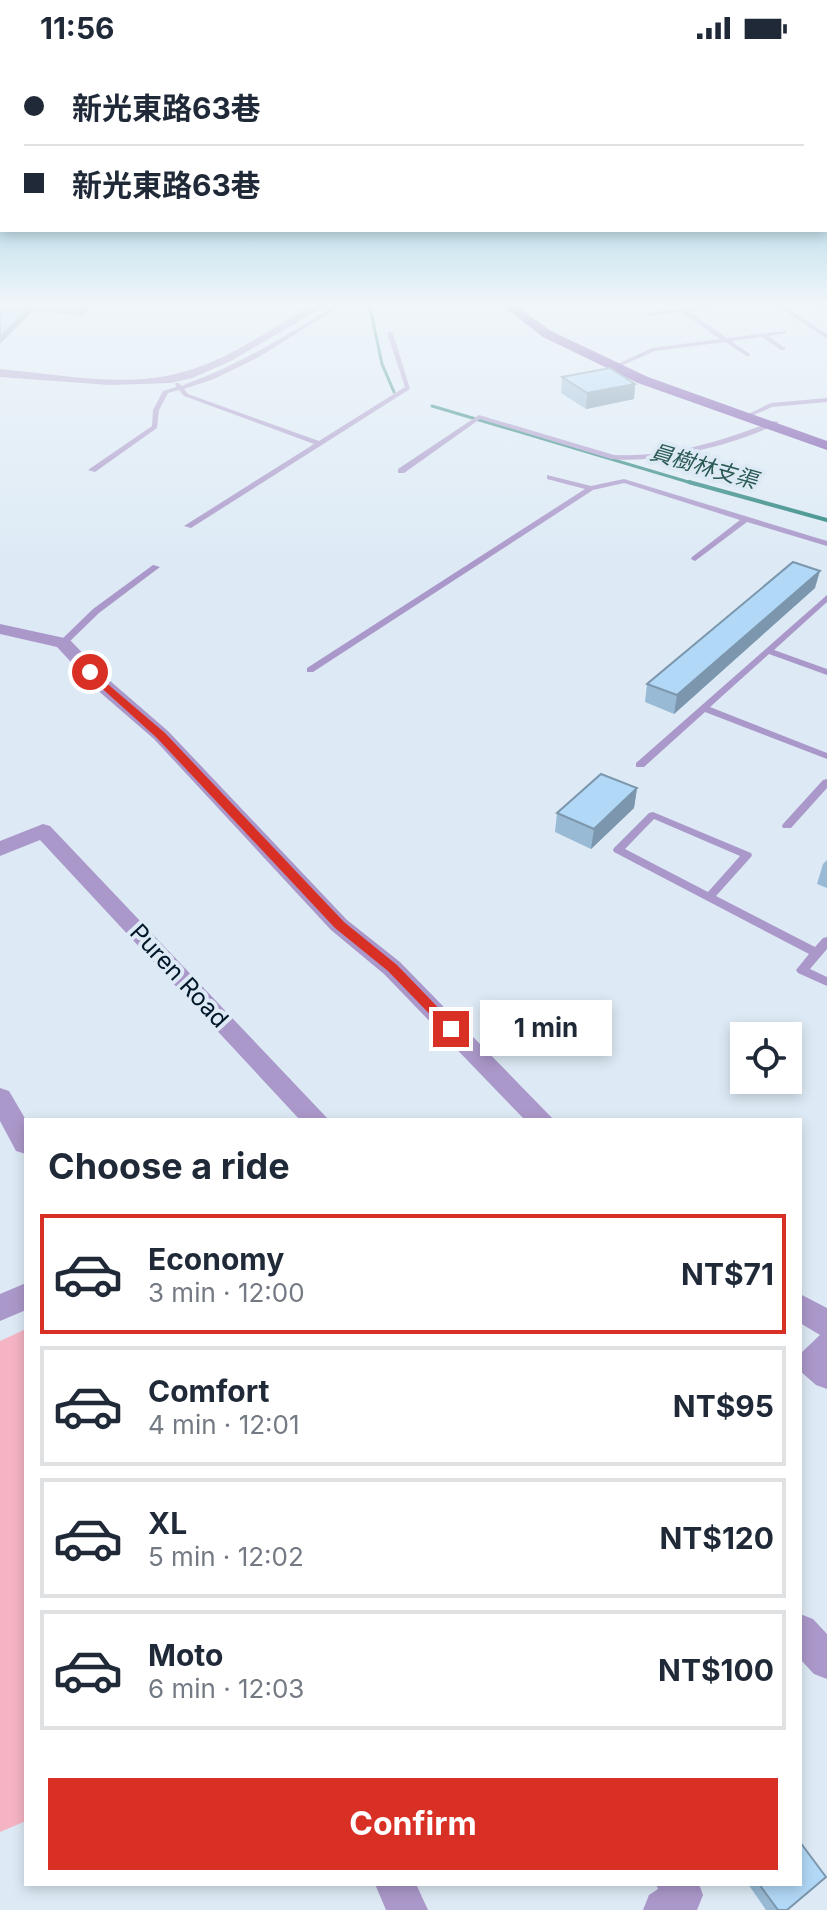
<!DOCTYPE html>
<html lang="en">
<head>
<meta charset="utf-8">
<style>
  body { margin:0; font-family:Inter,"Noto Sans TC",sans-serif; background:#f6f6f7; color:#1f2937; height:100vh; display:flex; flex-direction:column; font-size:30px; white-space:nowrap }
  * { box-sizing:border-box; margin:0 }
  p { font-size:26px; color:#747a83 }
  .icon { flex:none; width:44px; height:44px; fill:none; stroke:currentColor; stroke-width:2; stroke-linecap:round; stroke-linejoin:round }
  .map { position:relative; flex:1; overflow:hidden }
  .details { position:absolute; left:24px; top:1062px; width:778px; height:768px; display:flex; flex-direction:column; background:#fff; border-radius:0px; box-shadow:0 4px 12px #0003 }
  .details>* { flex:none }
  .guide { position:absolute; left:0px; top:0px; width:828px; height:176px; box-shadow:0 4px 12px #0003; display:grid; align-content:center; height:176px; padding:0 24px; background:#fff }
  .fabs { position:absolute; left:730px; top:966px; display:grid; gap:16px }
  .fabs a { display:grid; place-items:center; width:72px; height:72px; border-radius:0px; background:#fff; box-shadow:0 4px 12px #0003; font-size:40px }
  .end { position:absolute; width:36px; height:36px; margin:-18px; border:10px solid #d93025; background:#fff; box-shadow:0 0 0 4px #fff }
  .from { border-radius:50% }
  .bubble { position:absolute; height:56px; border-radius:0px; background:#fff; box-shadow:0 4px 12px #0003; font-size:26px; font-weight:700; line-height:56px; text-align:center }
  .guide b { display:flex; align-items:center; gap:28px; height:76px; font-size:30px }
  .guide b+b { border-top:2px solid #e0e1e3 }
  .guide i { width:20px; height:20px; background:#1f2937 }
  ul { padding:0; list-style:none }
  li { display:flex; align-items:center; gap:24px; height:120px; margin:0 16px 12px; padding:0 8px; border:4px solid #e0e1e3; border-radius:0px }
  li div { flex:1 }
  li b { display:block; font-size:30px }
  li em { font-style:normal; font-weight:700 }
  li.selected { border-color:#d93025 }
  li>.icon { width:72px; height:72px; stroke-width:1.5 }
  h2 { padding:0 24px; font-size:36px; line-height:96px }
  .primary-button { display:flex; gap:16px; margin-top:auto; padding:16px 24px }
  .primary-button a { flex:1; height:92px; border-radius:0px; background:#d93025; color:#fff; font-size:32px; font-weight:700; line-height:92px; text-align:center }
  .status { display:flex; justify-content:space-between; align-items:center; height:56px; padding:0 40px; background:#fff; direction:ltr }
  .status svg { height:22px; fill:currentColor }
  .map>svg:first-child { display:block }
  .green { fill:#f5b4c4 }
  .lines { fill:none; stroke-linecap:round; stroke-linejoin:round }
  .stream-far1 { stroke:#2e8680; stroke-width:3 }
  .stream { stroke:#2e8680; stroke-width:4 }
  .lane { fill:#ab98ca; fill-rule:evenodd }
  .street { fill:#ab98ca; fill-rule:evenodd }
  .primary { fill:#7951ab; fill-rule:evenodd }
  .wall { fill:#98bad4 }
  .shaded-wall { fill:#7c97ad }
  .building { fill:#b1d8f7; stroke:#7c97ad; stroke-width:2 }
  .route { fill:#d93025 }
  .labels { text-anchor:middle; stroke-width:8; stroke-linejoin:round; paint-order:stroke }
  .far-water-label { font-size:22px; font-style:italic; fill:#2a5a53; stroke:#ddeaf5 }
  .street-label { font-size:24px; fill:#001629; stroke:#ddeaf5 }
</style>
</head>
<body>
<div class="status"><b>11:56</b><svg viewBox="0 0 49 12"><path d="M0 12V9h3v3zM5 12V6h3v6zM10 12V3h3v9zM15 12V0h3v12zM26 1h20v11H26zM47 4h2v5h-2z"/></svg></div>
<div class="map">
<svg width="827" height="1854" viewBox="0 0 827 1854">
  <rect width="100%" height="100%" fill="#ddeaf5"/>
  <!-- green -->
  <path class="green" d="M 26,1273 L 26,1765 L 0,1776 L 0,1285 Z"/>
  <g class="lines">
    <!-- stream-far1 -->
    <g class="stream-far1">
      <path d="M 369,247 L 382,308 L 394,336"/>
      <path d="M 432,350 L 695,428"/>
    </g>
    <!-- stream -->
    <path class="stream" d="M 689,426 L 827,464"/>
    <!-- lane -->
    <g class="lane">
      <path d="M 339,247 L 345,247 L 259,301 L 214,323 L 184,333 L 188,338 L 319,385 L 405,331 L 387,277 L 390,275 L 393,277 L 410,333 L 191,472 L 184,470 L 314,388 L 184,340 L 179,334 L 168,337 L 159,354 L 157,372 L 95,416 L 88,414 L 152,370 L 153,354 L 163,335 L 176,331 L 175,327 L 179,327 L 182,330 L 186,328 C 241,308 289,278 339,247 Z"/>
      <path d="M 726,247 L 740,247 L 688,255 L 727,282 L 786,275 L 786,277 L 768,280 L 785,292 L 785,294 L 781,294 L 762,281 L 731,285 L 750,298 L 748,301 L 725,286 L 655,295 L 616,312 L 611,311 L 652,292 L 720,283 L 681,256 L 648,260 L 646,257 Z"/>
      <path d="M 773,247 L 779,247 L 827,278 L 827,283 Z"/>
      <path d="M 812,247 L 818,247 L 827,252 L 827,256 Z"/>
      <path d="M 827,342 L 827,346 L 772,351 L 747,362 L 742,361 L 771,347 Z"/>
      <path d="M 479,359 L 614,399 C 669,402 723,385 774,365 L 779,366 C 743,388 654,408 611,403 L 480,363 L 404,417 L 398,417 L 398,413 Z"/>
      <path d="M 547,419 L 591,430 L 624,423 L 827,485 L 827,490 L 747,466 L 695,505 L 691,503 L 692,501 L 740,464 L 624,427 L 593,434 L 313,616 L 307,616 L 307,612 L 585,433 L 547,423 Z"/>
      <path d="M 153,509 L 160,511 L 99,557 L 66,589 L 60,589 L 60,585 L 93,553 Z"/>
      <path d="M 827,539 L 827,546 L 774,594 L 827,613 L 827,619 L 769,598 L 710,651 L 827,697 L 827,703 L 705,656 L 644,711 L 636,711 L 636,707 Z"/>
      <path d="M 827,723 L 827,732 L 791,772 L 783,772 L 782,770 L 783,768 L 823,724 Z"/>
      <path d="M 653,756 L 751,797 L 752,799 L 751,801 L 716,840 L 815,891 L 823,882 L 827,881 L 827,893 L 810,913 L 827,921 L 827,930 L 798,917 L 796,914 L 809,898 L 614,796 L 613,794 L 614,792 L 649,757 ZM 654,763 L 740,800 L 708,836 L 625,793 Z"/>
    </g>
    <!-- street -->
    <g class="street">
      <path d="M 316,247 L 330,247 L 231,305 L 192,322 L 171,327 L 109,329 L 0,321 L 0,313 C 56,318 123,332 179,317 C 228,305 273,271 316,247 Z"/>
      <path d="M 0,568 L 69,583 L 109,624 L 168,675 L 347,864 L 400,906 L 554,1064 L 525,1064 L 384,918 L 331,874 L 154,683 L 95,632 L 57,591 L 0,578 Z"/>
      <path d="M 43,768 L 50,770 L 329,1064 L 300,1064 L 40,784 L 0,800 L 0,785 Z"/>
      <path d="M 0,1032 L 9,1035 L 26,1064 L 26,1098 L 16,1095 L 0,1065 Z"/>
      <path d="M 26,1227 L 26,1254 L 0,1265 L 0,1238 Z"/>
      <path d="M 800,1238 L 827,1252 L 827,1333 L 816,1329 L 800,1315 L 801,1297 L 820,1279 L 800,1267 Z"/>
      <path d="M 800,1558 L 813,1563 L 827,1578 L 827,1623 L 814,1618 L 800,1603 Z"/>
      <path d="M 375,1828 L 416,1828 L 428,1854 L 386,1854 Z"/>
      <path d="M 656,1828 L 699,1828 L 703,1839 L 697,1854 L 643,1854 L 649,1839 L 658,1833 Z"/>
    </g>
    <!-- primary -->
    <path class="primary" d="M 499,247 L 512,247 L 551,275 L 648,321 L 827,385 L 827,394 L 638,327 L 543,281 Z"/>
  </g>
  <!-- wall -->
  <g class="wall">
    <path d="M 0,247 L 93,247 L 83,259 L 32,256 Z"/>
    <path d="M 562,321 L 635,328 L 634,343 L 586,353 L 561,337 Z"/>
    <path d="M 815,532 L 674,658 L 645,646 L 647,628 Z"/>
    <path d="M 637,732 L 634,752 L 591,793 L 555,776 L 557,757 Z"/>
    <path d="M 827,804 L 827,832 L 817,828 L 823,808 Z"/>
    <path d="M 748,1828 L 819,1828 L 788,1854 L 766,1854 Z"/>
  </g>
  <!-- shaded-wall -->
  <g class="shaded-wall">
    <path d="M 88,247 L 93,247 L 83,259 L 82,253 Z"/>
    <path d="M 30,251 L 32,256 L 0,288 L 0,281 Z"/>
    <path d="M 635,328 L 634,343 L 586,353 L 587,337 Z"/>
    <path d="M 820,515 L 815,532 L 674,658 L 677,639 Z"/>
    <path d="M 637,732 L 634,752 L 591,793 L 594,773 Z"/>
  </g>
  <!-- building -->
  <g class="building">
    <path d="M 0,247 L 88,247 L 82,253 L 30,251 L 0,281 Z"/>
    <path d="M 610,312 L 635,328 L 587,337 L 562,321 Z"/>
    <path d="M 793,506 L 820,515 L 677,639 L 647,628 Z"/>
    <path d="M 601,718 L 637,732 L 594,773 L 557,757 Z"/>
    <path d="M 800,1786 L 826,1821 L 787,1854 L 778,1854 L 759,1828 L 800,1828 Z"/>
  </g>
  <!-- sky -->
  <linearGradient id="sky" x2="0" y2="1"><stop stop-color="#65b5ce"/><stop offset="0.49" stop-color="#f0f6fa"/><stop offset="1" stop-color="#f0f6fa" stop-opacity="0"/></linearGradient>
  <rect width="827" height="506" fill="url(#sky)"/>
  <!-- route -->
  <path class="route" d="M 90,613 L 165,677 L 344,866 L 397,909 L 456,970 L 456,976 L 447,976 L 388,915 L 335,872 L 157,682 L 86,618 Z"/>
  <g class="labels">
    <!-- far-water labels -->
    <g class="far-water-label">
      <text transform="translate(704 410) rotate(16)" y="8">員樹林支渠</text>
    </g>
    <!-- street labels -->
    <g class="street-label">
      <text transform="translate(179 920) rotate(47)" y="8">Puren Road</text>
    </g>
  </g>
</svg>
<div class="fabs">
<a><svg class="icon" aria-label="locate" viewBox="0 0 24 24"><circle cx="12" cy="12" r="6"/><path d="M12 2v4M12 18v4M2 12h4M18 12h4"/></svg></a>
</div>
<i class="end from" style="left:90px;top:616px"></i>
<i class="end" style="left:451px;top:973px"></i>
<div class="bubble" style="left:480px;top:944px;width:132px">1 min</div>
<div class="guide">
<b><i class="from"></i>新光東路63巷</b>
<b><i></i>新光東路63巷</b>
</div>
<section class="details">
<h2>Choose a ride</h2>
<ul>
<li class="selected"><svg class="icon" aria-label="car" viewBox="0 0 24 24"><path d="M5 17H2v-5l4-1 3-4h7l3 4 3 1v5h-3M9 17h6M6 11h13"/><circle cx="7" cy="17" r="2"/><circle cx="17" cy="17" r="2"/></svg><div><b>Economy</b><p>3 min · 12:00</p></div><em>NT$71</em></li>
<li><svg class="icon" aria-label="car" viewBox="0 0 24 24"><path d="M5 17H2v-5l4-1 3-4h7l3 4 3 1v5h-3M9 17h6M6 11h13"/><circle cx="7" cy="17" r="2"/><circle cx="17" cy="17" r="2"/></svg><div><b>Comfort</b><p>4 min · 12:01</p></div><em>NT$95</em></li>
<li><svg class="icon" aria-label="car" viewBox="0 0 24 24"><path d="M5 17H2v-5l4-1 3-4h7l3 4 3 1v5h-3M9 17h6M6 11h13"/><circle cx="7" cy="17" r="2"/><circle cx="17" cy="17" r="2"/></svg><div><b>XL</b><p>5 min · 12:02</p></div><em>NT$120</em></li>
<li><svg class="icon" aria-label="car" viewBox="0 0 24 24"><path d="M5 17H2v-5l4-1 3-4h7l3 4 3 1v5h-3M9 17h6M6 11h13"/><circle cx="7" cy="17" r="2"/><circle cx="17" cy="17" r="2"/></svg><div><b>Moto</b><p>6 min · 12:03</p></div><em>NT$100</em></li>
</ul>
<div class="primary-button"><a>Confirm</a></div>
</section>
</div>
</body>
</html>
